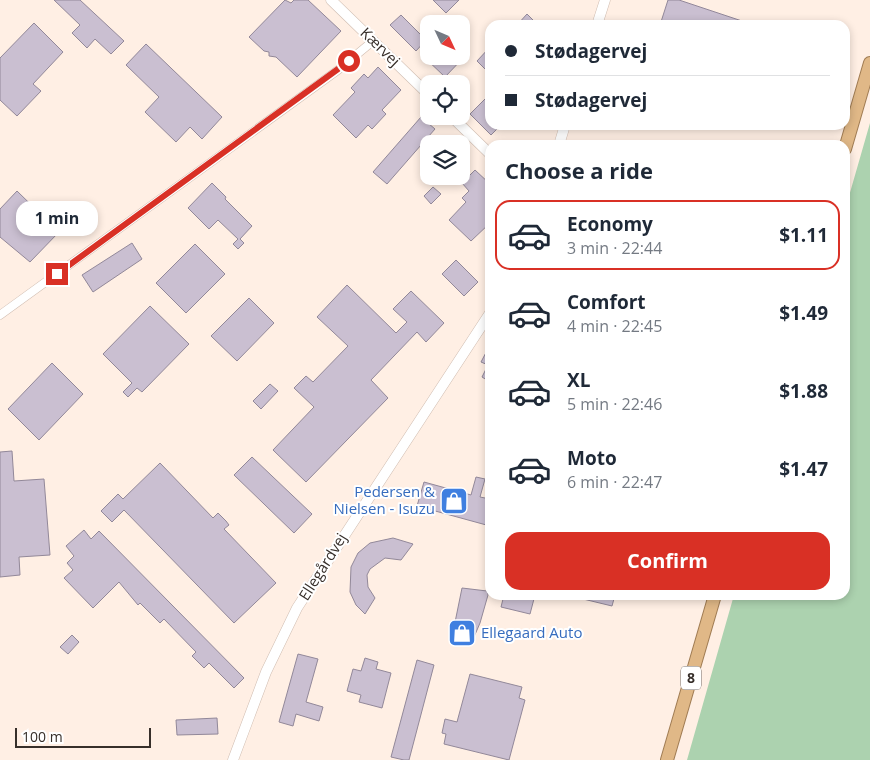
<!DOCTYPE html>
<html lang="en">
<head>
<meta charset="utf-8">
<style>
  body { margin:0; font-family:"Open Sans",sans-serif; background:#f6f6f7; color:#1f2937; height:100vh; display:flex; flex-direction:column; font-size:19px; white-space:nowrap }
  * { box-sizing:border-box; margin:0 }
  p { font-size:16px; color:#747a83 }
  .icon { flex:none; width:28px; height:28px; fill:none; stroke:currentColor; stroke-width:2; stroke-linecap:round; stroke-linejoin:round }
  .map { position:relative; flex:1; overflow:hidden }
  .side { position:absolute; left:485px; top:140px; width:365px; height:460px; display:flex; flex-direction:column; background:#fff; border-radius:15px; box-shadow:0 2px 8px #0003 }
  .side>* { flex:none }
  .banner { position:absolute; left:485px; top:20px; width:365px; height:110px; border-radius:15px; box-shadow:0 2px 8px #0003; display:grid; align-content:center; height:110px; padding:0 20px; background:#fff }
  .needle { width:32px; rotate:134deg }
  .controls { position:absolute; left:420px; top:15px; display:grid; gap:10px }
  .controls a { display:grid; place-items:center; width:50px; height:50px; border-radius:10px; background:#fff; box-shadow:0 2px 8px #0003; font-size:25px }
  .scale { position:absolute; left:15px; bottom:12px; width:136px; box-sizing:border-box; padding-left:5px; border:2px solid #372f2a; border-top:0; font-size:14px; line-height:18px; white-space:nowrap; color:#372f2a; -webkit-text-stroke:4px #fff; paint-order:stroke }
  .end { position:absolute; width:22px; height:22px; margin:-11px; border:6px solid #d93025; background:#fff; box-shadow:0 0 0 2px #fff }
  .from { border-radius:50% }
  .bubble { position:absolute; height:35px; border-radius:15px; background:#fff; box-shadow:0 2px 8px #0003; font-size:16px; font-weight:700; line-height:35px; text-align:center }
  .banner b { display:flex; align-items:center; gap:18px; height:48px; font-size:19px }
  .banner b+b { border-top:1px solid #e0e1e3 }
  .banner i { width:12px; height:12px; background:#1f2937 }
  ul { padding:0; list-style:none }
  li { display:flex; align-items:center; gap:15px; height:70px; margin:0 10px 8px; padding:0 10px; border:2px solid transparent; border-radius:15px }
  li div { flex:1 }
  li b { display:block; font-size:19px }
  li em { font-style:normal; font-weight:700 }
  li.active { border-color:#d93025 }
  li>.icon { width:45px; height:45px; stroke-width:1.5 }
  h2 { padding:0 20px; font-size:22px; line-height:60px }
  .action { display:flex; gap:10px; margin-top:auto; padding:10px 20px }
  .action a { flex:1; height:58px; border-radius:15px; background:#d93025; color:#fff; font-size:20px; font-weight:700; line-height:58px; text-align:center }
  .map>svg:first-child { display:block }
  .green { fill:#acd2af }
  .building { fill:#cabfd1; stroke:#928899 }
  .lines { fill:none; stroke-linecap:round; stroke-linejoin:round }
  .minor-casing { stroke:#d0bdb1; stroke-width:9 }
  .tertiary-casing { stroke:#d0bdb1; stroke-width:11 }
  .trunk-casing { stroke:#a07c53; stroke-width:14 }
  .minor { stroke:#fff; stroke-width:8 }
  .tertiary { stroke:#fff; stroke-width:10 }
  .trunk { stroke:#e0b887; stroke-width:12 }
  .route { stroke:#d93025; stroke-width:6 }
  .labels { text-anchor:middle; stroke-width:4; stroke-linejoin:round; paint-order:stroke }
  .shield { fill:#fff; stroke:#736d6a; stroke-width:1 }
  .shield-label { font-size:14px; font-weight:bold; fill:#372f2a }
  .street-label { font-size:15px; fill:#372f2a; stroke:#fff }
  .shop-label { font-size:15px; fill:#366cbe; stroke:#fff; text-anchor:end }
</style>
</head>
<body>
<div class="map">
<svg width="870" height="760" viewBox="0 0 870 760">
  <rect width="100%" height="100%" fill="#ffefe4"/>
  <!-- green -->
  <path class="green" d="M 870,123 L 870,760 L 687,760 L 734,595 L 845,595 L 845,210 Z"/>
  <!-- building -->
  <g class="building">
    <path d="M 54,0 L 80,0 L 124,41 L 111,54 L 95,39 L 87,48 L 72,33 L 80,25 Z"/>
    <path d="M 285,0 L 291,3 L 294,0 L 308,0 L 341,31 L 297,77 L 276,57 L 269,56 L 269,52 L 264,51 L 249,37 Z"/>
    <path d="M 433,0 L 459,0 L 446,13 Z"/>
    <path d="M 668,0 L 679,0 L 754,25 L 660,25 Z"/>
    <path d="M 527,14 L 538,25 L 517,25 Z"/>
    <path d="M 401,15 L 426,40 L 416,51 L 390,25 Z"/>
    <path d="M 34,23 L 63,52 L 33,84 L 41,91 L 17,116 L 0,100 L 0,58 Z"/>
    <path d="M 146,44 L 222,117 L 202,139 L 190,127 L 176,142 L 145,112 L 159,97 L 126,65 Z"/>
    <path d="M 490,47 L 490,66 L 486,70 L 477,61 Z"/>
    <path d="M 423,56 L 465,56 L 445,77 Z"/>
    <path d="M 378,67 L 401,90 L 382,110 L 386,114 L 372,129 L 368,125 L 356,138 L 333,115 L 355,92 L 351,88 L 364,74 L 368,78 Z"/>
    <path d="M 490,94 L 490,125 L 501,125 L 491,135 L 470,114 Z"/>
    <path d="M 421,117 L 435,129 L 387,184 L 373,172 Z"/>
    <path d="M 475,170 L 490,184 L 490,223 L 471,241 L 449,220 L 466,202 L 462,198 L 469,191 L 462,183 Z"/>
    <path d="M 212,183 L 226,197 L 225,199 L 252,226 L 240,239 L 244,243 L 238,249 L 233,244 L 238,239 L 218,220 L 209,229 L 188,208 Z"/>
    <path d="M 433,187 L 441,194 L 431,204 L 424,196 Z"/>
    <path d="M 17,191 L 59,232 L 30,262 L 0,237 L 0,209 Z"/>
    <path d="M 132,243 L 142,259 L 93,292 L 82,275 Z"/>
    <path d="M 195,244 L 225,274 L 186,313 L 156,283 Z"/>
    <path d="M 456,260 L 478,282 L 464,296 L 442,274 Z"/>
    <path d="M 347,285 L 396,333 L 407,322 L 393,309 L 411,291 L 444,323 L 426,342 L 417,332 L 371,380 L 388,398 L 306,482 L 273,450 L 314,407 L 294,388 L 306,376 L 313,382 L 348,346 L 317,317 Z"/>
    <path d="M 249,298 L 274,323 L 237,361 L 211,336 Z"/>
    <path d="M 150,306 L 189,344 L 142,392 L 137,388 L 128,397 L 123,392 L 132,383 L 103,354 Z"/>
    <path d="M 490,345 L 490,382 L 482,377 L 488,365 L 481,362 Z"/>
    <path d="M 52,363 L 83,394 L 39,440 L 8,409 Z"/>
    <path d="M 270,384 L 278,391 L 261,409 L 253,401 Z"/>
    <path d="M 12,451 L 14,481 L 44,479 L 50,555 L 19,557 L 20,575 L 0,577 L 0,452 Z"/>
    <path d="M 252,457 L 312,514 L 294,533 L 234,475 Z"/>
    <path d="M 160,463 L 213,518 L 218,513 L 226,521 L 229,525 L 224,529 L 276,583 L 234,623 L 124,510 L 112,522 L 101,511 L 118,494 L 123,499 Z"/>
    <path d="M 476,477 L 485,479 L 480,497 L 490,499 L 490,526 L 417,506 L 424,482 L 471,495 Z"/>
    <path d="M 84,530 L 91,539 L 99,531 L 244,678 L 234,688 L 209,663 L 204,668 L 192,656 L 196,652 L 164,619 L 160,623 L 140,603 L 138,605 L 119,582 L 93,608 L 64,578 L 73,570 L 67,563 L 74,556 L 66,546 Z"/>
    <path d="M 393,538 L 413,544 L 401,560 L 385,558 L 370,569 L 367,575 L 368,587 L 375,598 L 365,614 L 356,605 L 350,592 L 351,567 L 358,553 L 370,543 Z"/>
    <path d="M 462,588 L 487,591 L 488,595 L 480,623 L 474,637 L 471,636 L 470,642 L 452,637 Z"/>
    <path d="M 504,595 L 535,595 L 530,614 L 501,607 Z"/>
    <path d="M 580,595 L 615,595 L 612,606 L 579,598 Z"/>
    <path d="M 72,635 L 79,642 L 68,654 L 60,647 Z"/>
    <path d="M 298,654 L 318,659 L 306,702 L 323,707 L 319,721 L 296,714 L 293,726 L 279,722 Z"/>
    <path d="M 365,658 L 378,662 L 376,669 L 391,673 L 382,708 L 359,702 L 361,695 L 347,691 L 353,669 L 361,671 Z"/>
    <path d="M 417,660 L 434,665 L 409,760 L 404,760 L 391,757 Z"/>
    <path d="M 470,674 L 522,687 L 519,698 L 525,700 L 509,760 L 444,744 L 446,734 L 442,733 L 445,719 L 457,722 Z"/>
    <path d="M 217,718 L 218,734 L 177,735 L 176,720 Z"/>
  </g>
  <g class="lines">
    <!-- minor casing -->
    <g class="minor-casing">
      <path id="minor" d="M 0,315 L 338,70 L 373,41"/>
    </g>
    <!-- tertiary casing -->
    <g class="tertiary-casing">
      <g id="tertiary">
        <path d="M 331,0 L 429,95"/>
        <path d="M 597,25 L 605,0"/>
        <path d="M 451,116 L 490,154"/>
        <path d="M 559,145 L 565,125"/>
        <path d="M 233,760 L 266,672 L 297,608 L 490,313"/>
      </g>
    </g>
    <!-- trunk casing -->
    <g class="trunk-casing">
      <g id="trunk">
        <path d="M 845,149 L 870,63"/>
        <path d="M 667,760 L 715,595"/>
      </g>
    </g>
    <!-- minor -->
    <use href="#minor" class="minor"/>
    <!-- tertiary -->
    <use href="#tertiary" class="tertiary"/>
    <!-- trunk -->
    <use href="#trunk" class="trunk"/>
  </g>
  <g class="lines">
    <!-- route -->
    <path class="route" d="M 57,274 L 349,61"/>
  </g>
  <!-- icons -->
  <defs>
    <g id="shop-square" transform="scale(1.4375)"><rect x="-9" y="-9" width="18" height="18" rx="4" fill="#3f7fe0" stroke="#fff"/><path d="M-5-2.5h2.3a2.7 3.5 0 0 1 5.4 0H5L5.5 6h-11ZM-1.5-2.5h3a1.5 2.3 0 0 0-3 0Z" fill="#fff"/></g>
  </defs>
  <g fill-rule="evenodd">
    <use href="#shop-square" x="454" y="501"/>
    <use href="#shop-square" x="462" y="633"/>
  </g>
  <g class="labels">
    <!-- shield labels -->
    <rect class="shield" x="681" y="666.5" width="20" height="23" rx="4"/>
    <g class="shield-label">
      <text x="691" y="683">8</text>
    </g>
    <!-- street labels -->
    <g class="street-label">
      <text transform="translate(380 47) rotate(44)" y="5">Kærvej</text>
      <text transform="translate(323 567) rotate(-58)" y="5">Ellegårdvej</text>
    </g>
    <!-- shop labels -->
    <g class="shop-label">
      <text x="435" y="497">Pedersen &amp;<tspan x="435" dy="17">Nielsen - Isuzu</tspan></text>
      <text x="481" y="638" text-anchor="start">Ellegaard Auto</text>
    </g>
  </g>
</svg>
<div class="controls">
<a><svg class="needle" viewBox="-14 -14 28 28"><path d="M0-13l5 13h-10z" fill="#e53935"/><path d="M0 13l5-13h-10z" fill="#747a83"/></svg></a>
<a><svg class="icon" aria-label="locate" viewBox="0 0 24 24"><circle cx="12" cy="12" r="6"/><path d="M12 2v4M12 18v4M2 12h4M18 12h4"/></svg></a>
<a><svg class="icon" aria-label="layers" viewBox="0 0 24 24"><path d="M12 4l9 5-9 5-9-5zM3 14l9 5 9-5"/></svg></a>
</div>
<div class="scale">100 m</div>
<i class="end from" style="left:349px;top:61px"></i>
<i class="end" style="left:57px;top:274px"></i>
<div class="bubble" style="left:16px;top:201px;width:82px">1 min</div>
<div class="banner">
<b><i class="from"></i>Stødagervej</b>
<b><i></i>Stødagervej</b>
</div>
<section class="side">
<h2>Choose a ride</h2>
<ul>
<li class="active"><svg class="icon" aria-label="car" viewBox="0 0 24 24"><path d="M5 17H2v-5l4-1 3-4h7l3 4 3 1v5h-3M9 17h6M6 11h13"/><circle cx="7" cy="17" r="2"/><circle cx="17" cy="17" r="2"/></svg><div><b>Economy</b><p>3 min · 22:44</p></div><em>$1.11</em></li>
<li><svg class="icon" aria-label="car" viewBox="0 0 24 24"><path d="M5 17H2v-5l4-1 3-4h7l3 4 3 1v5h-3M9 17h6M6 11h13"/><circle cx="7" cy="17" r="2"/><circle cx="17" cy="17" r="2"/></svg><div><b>Comfort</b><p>4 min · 22:45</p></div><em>$1.49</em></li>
<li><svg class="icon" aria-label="car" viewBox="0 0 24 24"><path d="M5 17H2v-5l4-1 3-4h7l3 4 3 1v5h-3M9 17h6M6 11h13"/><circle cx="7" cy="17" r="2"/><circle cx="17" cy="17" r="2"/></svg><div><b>XL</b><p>5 min · 22:46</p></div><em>$1.88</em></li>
<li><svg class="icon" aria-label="car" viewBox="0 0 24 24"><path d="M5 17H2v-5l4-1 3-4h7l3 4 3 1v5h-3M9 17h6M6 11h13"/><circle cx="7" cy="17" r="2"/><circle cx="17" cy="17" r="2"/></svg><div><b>Moto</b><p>6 min · 22:47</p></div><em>$1.47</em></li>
</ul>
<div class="action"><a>Confirm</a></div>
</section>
</div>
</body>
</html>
